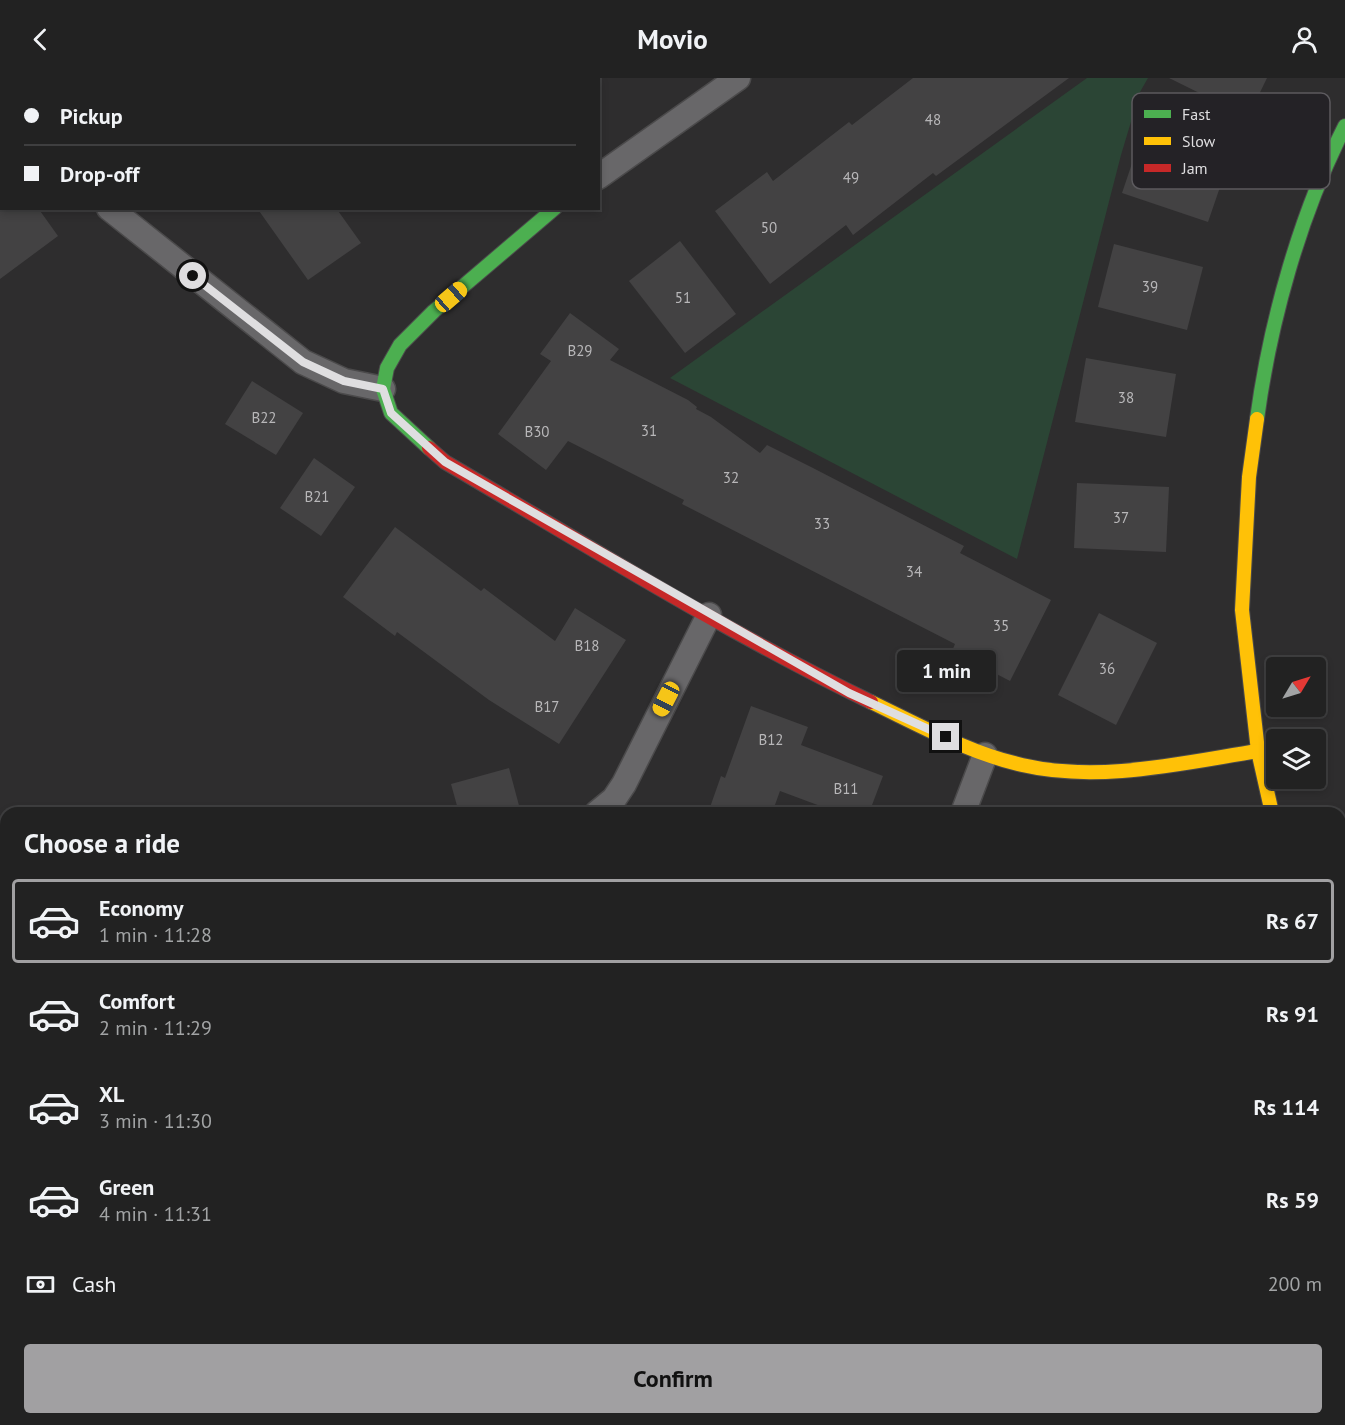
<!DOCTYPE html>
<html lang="en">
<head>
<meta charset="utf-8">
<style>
  body { margin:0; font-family:"PT Sans",sans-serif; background:#2e2f2f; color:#f1f3f6; height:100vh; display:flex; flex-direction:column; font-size:22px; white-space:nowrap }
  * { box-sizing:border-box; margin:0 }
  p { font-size:20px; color:#a2a4a5 }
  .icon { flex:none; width:33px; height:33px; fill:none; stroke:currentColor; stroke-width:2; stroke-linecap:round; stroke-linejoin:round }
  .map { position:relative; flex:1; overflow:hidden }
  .details { position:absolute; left:0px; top:729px; width:1346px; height:618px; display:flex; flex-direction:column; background:#222; border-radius:18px 18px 0 0; box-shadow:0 3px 9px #0003,0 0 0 2px #3f3f40 }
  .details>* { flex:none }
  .banner { position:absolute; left:0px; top:0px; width:600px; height:132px; box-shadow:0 3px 9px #0003,0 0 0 2px #3f3f40; display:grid; align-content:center; height:132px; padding:0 24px; background:#222 }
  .needle { width:39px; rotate:52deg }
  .fabs { position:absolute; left:1266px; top:579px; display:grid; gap:12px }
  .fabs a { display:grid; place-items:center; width:60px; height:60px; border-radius:6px; background:#222; box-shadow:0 3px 9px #0003,0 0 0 2px #3f3f40; font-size:30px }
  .end { position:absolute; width:27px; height:27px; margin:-14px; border:8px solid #dfdee0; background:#111; box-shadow:0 0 0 3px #111 }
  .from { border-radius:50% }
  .bubble { position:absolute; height:42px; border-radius:6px; background:#222; box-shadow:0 3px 9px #0003,0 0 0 2px #3f3f40; font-size:20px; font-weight:600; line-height:42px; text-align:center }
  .car { position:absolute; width:18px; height:36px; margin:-18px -9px; border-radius:8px; box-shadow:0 0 4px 2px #0007; background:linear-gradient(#f5c518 24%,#345 0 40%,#f5c518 0 76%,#345 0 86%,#f5c518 0) }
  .banner b { display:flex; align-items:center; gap:21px; height:57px; font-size:22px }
  .banner b+b { border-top:2px solid #3f3f40 }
  .banner i { width:15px; height:15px; background:#f1f3f6 }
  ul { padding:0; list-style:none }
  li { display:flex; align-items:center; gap:18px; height:84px; margin:0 12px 9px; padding:0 12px; border:3px solid transparent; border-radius:6px }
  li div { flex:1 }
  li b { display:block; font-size:22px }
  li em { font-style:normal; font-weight:600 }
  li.on { border-color:#a1a0a2 }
  li>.icon { width:54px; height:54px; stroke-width:1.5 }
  h2 { padding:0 24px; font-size:27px; line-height:72px }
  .pay { display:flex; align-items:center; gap:15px; height:66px; padding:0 24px; font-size:22px }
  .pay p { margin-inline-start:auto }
  .button { display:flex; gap:12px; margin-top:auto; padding:12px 24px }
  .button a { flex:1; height:69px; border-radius:6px; background:#a1a0a2; color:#111; font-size:24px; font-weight:600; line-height:69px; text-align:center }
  header { display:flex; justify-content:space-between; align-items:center; height:78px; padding:0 24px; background:#222; font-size:27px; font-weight:600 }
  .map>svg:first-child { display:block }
  .green { fill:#2b4535 }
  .building { fill:#434243 }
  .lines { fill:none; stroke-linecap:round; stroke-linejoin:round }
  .street-casing { stroke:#4b4a4b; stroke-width:27 }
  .fast-casing { stroke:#4b4a4b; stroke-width:16 }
  .slow-casing { stroke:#4b4a4b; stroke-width:16 }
  .jam-casing { stroke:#4b4a4b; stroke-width:16 }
  .street { stroke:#686769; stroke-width:24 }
  .fast { stroke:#4caf50; stroke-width:14 }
  .slow { stroke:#ffc107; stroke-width:14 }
  .jam { stroke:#c62828; stroke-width:14 }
  .route { stroke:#dfdee0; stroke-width:8 }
  .labels { text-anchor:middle; stroke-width:6; stroke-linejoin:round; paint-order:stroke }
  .number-label { font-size:15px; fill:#b8b7b9 }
  .key { fill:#242226; stroke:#5c5a5e; stroke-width:1.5 }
  .key-label { font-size:16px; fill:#dfdee0 }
</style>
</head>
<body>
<header><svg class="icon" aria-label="back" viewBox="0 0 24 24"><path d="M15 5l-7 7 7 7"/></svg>Movio<svg class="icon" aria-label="person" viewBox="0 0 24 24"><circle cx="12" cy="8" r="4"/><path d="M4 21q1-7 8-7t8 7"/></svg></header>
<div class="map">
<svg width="1345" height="1347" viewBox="0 0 1345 1347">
  <rect width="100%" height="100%" fill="#2e2d2e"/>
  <!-- green -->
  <path class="green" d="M 1087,0 L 1148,0 L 1140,14 L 1121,77 L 1017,481 L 670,300 Z"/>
  <!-- building -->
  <g class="building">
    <path d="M 913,0 L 1069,0 L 936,98 L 933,95 L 853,157 L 846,147 L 770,206 L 715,133 L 767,94 L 773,103 L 849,44 L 852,47 Z"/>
    <path d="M 1169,0 L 1267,0 L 1248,39 Z"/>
    <path d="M 1143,53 L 1229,83 L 1208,144 L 1122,115 Z"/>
    <path d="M 0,130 L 38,130 L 58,158 L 0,201 Z"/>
    <path d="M 257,130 L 336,130 L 361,165 L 308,202 Z"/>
    <path d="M 680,163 L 736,236 L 685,275 L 629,203 Z"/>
    <path d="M 1114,166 L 1203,189 L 1187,252 L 1098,229 Z"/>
    <path d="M 570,235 L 619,271 L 610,282 L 688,322 L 697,329 L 696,331 L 711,339 L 760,375 L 767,367 L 813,390 L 964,468 L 960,475 L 1051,522 L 1010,603 L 952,573 L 955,566 L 682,426 L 684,422 L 568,363 L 546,392 L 498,356 L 551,283 L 540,276 Z"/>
    <path d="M 1086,280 L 1176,296 L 1166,359 L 1075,344 Z"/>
    <path d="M 252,303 L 303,335 L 276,377 L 225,346 Z"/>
    <path d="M 314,380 L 355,409 L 321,458 L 280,430 Z"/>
    <path d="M 1077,405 L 1169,409 L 1166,474 L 1074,470 Z"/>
    <path d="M 395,449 L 481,513 L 484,510 L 555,563 L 575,530 L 626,562 L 559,666 L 489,622 L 397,554 L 395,558 L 343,519 Z"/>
    <path d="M 1099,535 L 1157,565 L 1116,647 L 1058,617 Z"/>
    <path d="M 751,628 L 808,649 L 801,667 L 883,698 L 869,735 L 839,735 L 780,713 L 772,735 L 708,735 L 721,698 L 725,700 Z"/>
    <path d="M 509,690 L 521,735 L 459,735 L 451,706 Z"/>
  </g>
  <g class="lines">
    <!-- street casing -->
    <g class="street-casing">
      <g id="street">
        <path d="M 598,99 L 738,0"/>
        <path d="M 109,130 L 303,284 L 344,303 L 383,311"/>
        <path d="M 597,735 L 614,721 L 624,706 L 709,537"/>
        <path d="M 963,735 L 985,677"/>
        <path d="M 1340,963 L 1345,980"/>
      </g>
    </g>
    <!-- fast casing -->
    <g class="fast-casing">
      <g id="fast">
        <path d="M 1257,341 C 1270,244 1300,136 1345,48"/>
        <path d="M 429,370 L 391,335 L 383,311 L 387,290 L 400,267 L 434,233 L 555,130"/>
      </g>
    </g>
    <!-- slow casing -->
    <g class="slow-casing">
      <g id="slow">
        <path d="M 1257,341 L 1249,399 L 1242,532 L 1258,673 L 1272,735"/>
        <path d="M 871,624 C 919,647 969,675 1022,687 C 1099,705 1182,685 1258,673"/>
      </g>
    </g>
    <!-- jam casing -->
    <g class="jam-casing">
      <path id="jam" d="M 429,370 L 445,384 C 585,466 724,553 871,624"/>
    </g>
    <!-- street -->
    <use href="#street" class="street"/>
    <!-- fast -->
    <use href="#fast" class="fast"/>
    <!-- slow -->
    <use href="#slow" class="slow"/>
    <!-- jam -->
    <use href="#jam" class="jam"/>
  </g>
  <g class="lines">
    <!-- route -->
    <path class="route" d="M 193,198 L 303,284 L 344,303 L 383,311 L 391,335 L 445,384 L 849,615 L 946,659"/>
  </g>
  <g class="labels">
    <!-- number labels -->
    <g class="number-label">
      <text x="933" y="47">48</text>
      <text x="851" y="105">49</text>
      <text x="769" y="155">50</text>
      <text x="1150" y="214">39</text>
      <text x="683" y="225">51</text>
      <text x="580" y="278">B29</text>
      <text x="1126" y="325">38</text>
      <text x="264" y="345">B22</text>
      <text x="649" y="358">31</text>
      <text x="537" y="359">B30</text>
      <text x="731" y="405">32</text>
      <text x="317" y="424">B21</text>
      <text x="1121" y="445">37</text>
      <text x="822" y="451">33</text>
      <text x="914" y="499">34</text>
      <text x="1001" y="553">35</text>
      <text x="587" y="573">B18</text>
      <text x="1107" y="596">36</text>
      <text x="547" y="634">B17</text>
      <text x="771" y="667">B12</text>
      <text x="846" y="716">B11</text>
    </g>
  </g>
  <!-- legend -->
  <rect x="1132" y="15" width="198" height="96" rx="9" class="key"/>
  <rect x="1144" y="32" width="27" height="8" fill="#4caf50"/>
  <rect x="1144" y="59" width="27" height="8" fill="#ffc107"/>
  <rect x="1144" y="86" width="27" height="8" fill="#c62828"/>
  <g class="key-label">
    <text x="1182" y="42">Fast</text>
    <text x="1182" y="69">Slow</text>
    <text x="1182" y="96">Jam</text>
  </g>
</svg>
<div class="fabs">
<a><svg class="needle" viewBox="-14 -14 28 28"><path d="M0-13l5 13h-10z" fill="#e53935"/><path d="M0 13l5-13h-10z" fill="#a2a4a5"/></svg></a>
<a><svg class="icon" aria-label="layers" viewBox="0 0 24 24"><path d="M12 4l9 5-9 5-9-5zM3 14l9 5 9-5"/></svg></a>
</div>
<i class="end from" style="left:193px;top:198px"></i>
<i class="end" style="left:946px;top:659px"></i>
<div class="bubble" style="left:897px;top:572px;width:99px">1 min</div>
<i class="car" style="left:451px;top:219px;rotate:49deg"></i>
<i class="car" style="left:666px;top:621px;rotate:207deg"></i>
<div class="banner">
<b><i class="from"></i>Pickup</b>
<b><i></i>Drop-off</b>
</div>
<section class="details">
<h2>Choose a ride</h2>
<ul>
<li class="on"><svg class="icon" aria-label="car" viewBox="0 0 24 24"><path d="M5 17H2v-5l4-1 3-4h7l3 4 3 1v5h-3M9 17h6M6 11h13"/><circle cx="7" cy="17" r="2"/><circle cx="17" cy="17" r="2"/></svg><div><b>Economy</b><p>1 min · 11:28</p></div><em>Rs 67</em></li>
<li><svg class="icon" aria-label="car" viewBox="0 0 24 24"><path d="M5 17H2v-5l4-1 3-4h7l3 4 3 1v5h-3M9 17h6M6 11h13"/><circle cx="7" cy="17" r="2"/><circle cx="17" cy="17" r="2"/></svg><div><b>Comfort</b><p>2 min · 11:29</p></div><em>Rs 91</em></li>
<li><svg class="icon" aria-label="car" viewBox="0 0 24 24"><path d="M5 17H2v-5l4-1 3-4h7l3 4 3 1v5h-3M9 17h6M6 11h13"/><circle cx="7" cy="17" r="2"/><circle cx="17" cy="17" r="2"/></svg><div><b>XL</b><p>3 min · 11:30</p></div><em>Rs 114</em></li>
<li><svg class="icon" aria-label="car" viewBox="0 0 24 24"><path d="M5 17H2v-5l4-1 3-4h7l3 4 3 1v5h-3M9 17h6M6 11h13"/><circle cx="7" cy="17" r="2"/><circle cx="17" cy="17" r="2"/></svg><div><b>Green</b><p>4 min · 11:31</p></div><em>Rs 59</em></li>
</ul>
<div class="pay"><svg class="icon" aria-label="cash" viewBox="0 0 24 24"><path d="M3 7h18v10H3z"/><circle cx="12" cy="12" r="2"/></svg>Cash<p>200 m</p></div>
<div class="button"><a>Confirm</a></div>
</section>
</div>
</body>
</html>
